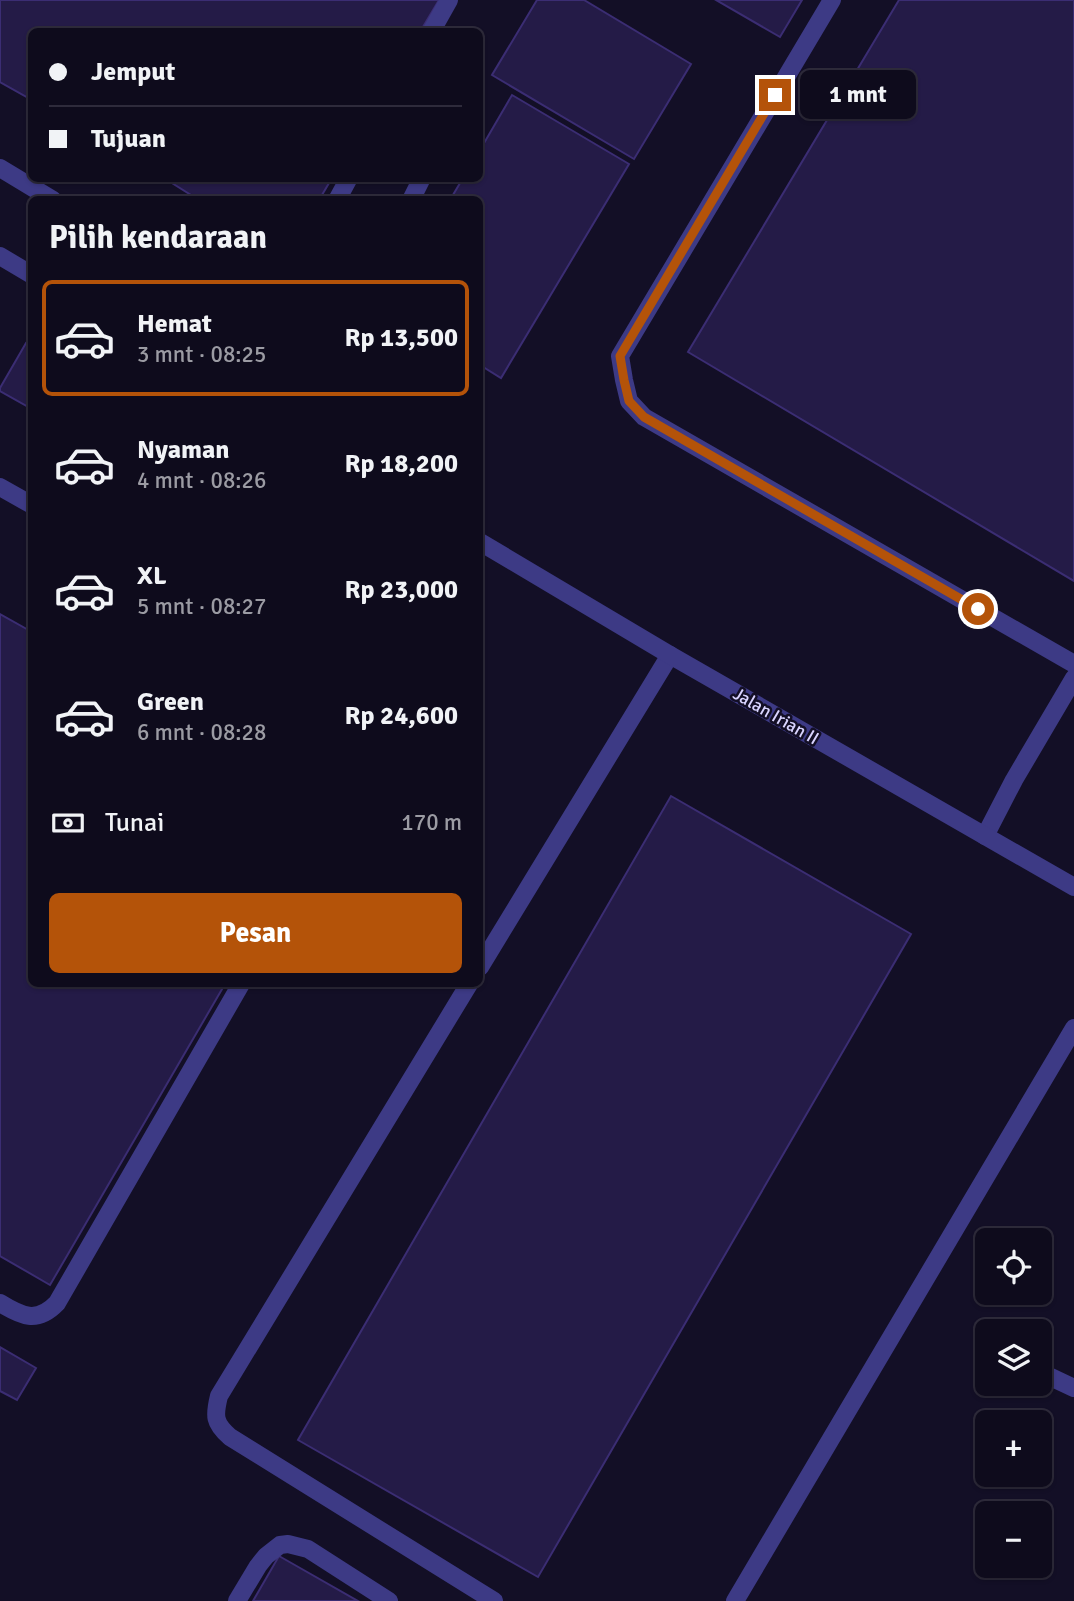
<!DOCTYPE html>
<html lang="id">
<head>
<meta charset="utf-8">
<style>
  body { margin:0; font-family:Signika,sans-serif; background:#171425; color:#f1f3f6; height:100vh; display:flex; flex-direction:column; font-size:26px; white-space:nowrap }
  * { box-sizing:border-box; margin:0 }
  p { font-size:23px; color:#9b9ba3 }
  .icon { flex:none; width:38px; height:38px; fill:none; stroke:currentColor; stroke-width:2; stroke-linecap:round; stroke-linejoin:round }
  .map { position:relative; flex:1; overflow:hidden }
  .panel { position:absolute; left:28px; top:196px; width:455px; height:791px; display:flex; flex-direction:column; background:#0e0b1c; border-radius:10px; box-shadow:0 2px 5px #0004,0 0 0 2px #2e2b3b }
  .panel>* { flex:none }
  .guide { position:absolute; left:28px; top:28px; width:455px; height:154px; border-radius:10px; box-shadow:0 2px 5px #0004,0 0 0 2px #2e2b3b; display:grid; align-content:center; height:154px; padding:0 21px; background:#0e0b1c }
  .controls { position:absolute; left:975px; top:1228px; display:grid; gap:14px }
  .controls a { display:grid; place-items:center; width:77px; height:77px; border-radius:10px; background:#0e0b1c; box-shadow:0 2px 5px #0004,0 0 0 2px #2e2b3b; font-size:35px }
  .end { position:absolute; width:32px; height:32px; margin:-16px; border:9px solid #b45309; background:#fff; box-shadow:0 0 0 4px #fff }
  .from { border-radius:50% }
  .bubble { position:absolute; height:49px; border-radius:10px; background:#0e0b1c; box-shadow:0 2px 5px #0004,0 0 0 2px #2e2b3b; font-size:23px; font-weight:700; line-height:49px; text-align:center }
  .guide b { display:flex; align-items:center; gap:24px; height:66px; font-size:26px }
  .guide b+b { border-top:2px solid #2e2b3b }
  .guide i { width:18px; height:18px; background:#f1f3f6 }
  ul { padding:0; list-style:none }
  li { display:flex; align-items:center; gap:21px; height:116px; margin:0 14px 10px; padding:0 7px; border:4px solid transparent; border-radius:10px }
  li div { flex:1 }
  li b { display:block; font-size:26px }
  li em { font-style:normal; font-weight:700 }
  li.selected { border-color:#b45309 }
  li>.icon { width:63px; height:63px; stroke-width:1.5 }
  h2 { padding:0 21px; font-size:32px; line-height:84px }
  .pay { display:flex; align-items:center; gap:18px; height:77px; padding:0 21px; font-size:26px }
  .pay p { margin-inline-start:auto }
  .cta { display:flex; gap:14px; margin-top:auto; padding:14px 21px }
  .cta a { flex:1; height:80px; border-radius:10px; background:#b45309; color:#fff; font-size:28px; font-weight:700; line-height:80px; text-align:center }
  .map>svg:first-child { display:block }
  .building { fill:#241b47; stroke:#3b2d73; stroke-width:2 }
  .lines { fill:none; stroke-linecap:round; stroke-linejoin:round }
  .service { stroke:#3d3a85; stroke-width:18 }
  .minor { stroke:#3d3a85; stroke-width:18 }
  .route { stroke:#b45309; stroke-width:9 }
  .labels { text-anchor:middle; stroke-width:5; stroke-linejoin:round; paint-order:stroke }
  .street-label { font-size:18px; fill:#d9d4ff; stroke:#130f26 }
</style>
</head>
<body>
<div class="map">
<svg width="1074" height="1601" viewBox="0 0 1074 1601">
  <rect width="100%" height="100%" fill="#130f26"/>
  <!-- building -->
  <g class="building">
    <path d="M 0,0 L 439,0 L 420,32 L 32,32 L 32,100 L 0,82 Z"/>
    <path d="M 537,0 L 584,0 L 691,64 L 634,159 L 492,75 Z"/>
    <path d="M 716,0 L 802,0 L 780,37 Z"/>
    <path d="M 899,0 L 1074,0 L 1074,581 L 688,352 Z"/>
    <path d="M 512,95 L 629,164 L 501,378 L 480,365 L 480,200 L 450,200 L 463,178 L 480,178 L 480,150 Z"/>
    <path d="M 164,178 L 332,178 L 319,200 L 199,200 Z"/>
    <path d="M 26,343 L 32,346 L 32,409 L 0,391 L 0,388 Z"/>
    <path d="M 0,614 L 32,632 L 32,984 L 225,984 L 50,1285 L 0,1256 Z"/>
    <path d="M 671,796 L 911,934 L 538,1577 L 298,1440 Z"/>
    <path d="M 0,1347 L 36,1368 L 17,1400 L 0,1391 Z"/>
    <path d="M 279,1556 L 358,1601 L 253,1601 Z"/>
  </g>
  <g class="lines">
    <!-- service -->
    <g class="service">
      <path d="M 832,0 L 620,356 L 624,380 L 629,401 L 644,417 L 1074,664"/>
      <path d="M 431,32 L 449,0"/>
      <path d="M 0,168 L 53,200"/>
      <path d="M 337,200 L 349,178"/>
      <path d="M 411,200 L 422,178"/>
      <path d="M 0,487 L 32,505"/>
      <path d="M 985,836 L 1014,780 L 1074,678"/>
      <path d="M 480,967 L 670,655"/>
      <path d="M 469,984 L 219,1396 C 214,1416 214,1423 230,1437 L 494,1601"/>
      <path d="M 0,1303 C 21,1316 37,1324 57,1303 L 241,984"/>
      <path d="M 1040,1372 L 1074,1388"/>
      <path d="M 237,1601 L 258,1566 L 266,1556 L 280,1545 L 288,1544 L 308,1549 L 389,1601"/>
      <path d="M 735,1601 L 1074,1028"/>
    </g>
    <!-- minor -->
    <g class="minor">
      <path d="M 0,256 L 32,275"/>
      <path d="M 480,542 L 670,655 L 1074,887"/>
    </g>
  </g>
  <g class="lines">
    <!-- route -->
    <path class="route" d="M 775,95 L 620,356 L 624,380 L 629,401 L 644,417 L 978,609"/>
  </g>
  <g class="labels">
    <!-- street labels -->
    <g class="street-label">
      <text transform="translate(776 716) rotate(30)" y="6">Jalan Irian II</text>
    </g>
  </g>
</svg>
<div class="controls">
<a><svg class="icon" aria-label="locate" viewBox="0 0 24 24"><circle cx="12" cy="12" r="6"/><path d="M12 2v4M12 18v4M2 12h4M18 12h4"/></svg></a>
<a><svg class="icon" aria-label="layers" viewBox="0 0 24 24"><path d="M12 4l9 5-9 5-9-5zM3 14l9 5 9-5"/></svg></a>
<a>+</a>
<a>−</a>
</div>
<i class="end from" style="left:978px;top:609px"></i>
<i class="end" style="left:775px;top:95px"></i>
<div class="bubble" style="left:800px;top:70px;width:116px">1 mnt</div>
<div class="guide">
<b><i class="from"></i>Jemput</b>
<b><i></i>Tujuan</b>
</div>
<section class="panel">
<h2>Pilih kendaraan</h2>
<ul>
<li class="selected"><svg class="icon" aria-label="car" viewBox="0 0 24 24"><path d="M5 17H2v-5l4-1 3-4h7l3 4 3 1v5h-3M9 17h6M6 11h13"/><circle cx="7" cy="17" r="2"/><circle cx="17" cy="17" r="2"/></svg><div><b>Hemat</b><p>3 mnt · 08:25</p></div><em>Rp 13,500</em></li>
<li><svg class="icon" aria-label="car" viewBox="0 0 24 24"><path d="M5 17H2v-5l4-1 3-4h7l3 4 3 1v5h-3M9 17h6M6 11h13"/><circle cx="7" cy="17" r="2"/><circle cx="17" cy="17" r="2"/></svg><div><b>Nyaman</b><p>4 mnt · 08:26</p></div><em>Rp 18,200</em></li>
<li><svg class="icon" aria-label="car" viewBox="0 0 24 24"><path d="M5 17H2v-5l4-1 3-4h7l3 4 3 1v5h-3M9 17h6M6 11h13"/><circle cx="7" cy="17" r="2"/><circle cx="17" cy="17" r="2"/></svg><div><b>XL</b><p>5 mnt · 08:27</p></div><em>Rp 23,000</em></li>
<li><svg class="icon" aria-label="car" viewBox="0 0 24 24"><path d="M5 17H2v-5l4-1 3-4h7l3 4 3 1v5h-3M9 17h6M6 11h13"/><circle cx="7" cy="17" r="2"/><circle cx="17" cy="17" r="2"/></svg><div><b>Green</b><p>6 mnt · 08:28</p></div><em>Rp 24,600</em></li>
</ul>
<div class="pay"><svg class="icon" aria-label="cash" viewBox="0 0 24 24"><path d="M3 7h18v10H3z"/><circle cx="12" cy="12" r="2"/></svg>Tunai<p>170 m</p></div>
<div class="cta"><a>Pesan</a></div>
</section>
</div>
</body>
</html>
